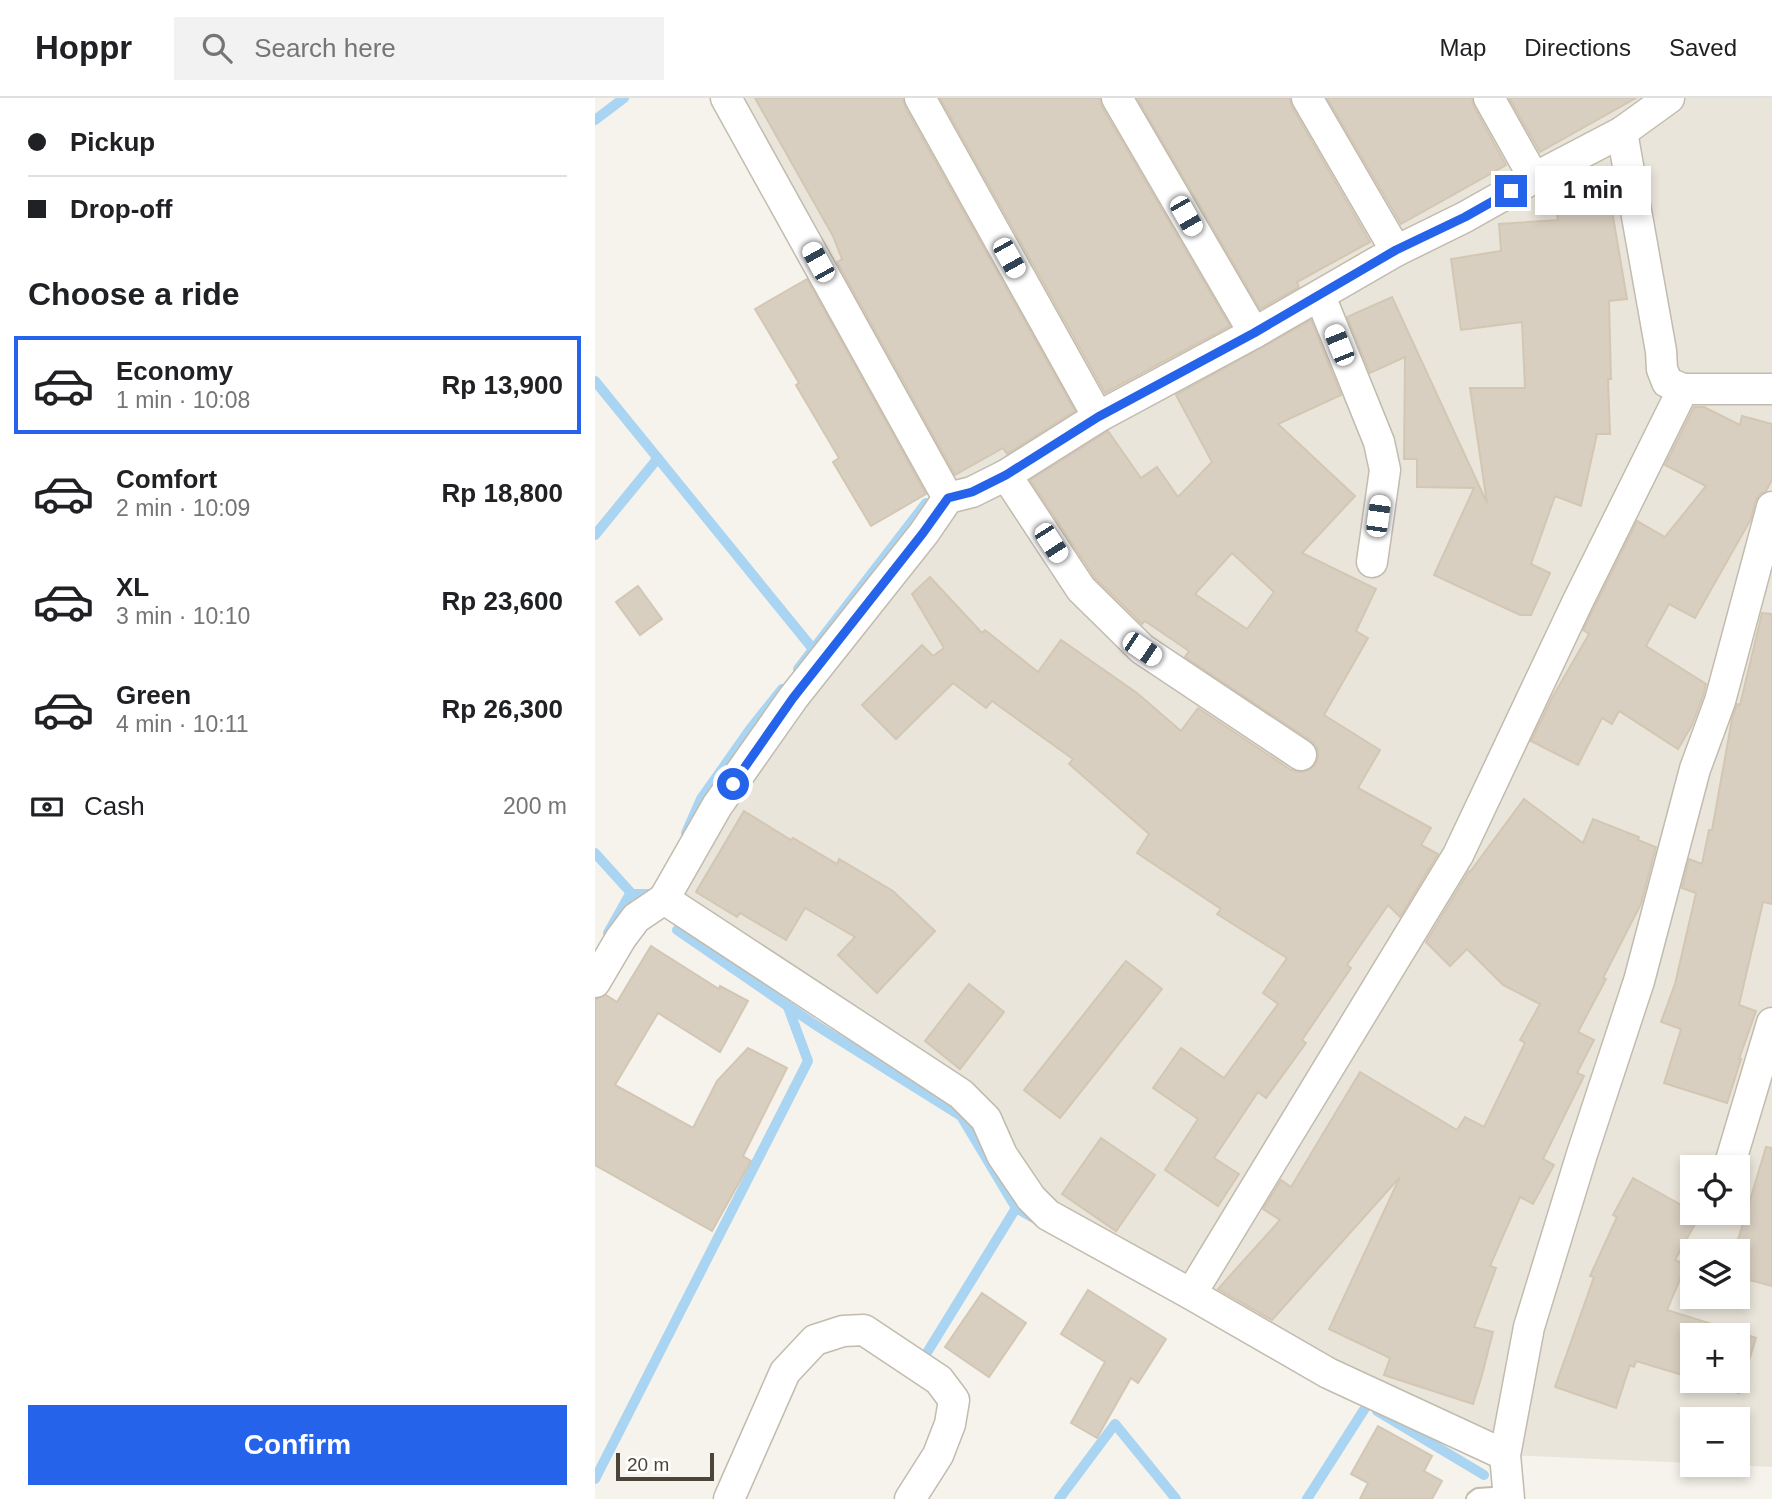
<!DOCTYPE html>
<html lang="en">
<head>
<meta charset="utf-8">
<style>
  body { margin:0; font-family:Helvetica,sans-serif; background:#f2f2f2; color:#202124; height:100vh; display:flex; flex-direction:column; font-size:26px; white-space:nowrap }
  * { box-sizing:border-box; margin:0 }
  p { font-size:23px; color:#757577 }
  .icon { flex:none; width:38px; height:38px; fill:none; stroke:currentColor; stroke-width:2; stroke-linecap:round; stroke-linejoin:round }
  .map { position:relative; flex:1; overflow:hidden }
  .side { display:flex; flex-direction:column; background:#fff; width:595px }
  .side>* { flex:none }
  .banner { display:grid; align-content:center; height:154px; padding:0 28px; background:#fff }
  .controls { position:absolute; left:1085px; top:1057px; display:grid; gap:14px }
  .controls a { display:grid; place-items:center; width:70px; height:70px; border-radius:0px; background:#fff; box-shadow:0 4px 10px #0003; font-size:35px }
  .scale { position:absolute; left:21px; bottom:18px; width:98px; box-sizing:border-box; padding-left:7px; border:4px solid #4b4439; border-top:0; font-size:19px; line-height:24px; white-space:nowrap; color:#4b4439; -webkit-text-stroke:5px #fff; paint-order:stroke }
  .end { position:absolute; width:32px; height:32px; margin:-16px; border:9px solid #2563eb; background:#fff; box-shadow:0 0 0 4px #fff }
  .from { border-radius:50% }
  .bubble { position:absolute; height:49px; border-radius:0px; background:#fff; box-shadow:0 4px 10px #0003; font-size:23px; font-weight:600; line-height:49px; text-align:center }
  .car { position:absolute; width:21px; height:42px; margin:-21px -10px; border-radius:9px; box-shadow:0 0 5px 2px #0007; background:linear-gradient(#fff 24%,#345 0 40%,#fff 0 76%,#345 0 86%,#fff 0) }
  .banner b { display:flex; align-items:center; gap:24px; height:66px; font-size:26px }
  .banner b+b { border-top:2px solid #e0e0e0 }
  .banner i { width:18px; height:18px; background:#202124 }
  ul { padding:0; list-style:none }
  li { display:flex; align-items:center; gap:21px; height:98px; margin:0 14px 10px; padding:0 14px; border:4px solid transparent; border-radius:0px }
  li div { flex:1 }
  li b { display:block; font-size:26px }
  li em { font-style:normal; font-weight:600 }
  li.current { border-color:#2563eb }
  li>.icon { width:63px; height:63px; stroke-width:1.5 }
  h2 { padding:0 28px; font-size:32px; line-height:84px }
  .pay { display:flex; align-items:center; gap:18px; height:77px; padding:0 28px; font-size:26px }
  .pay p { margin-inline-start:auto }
  .cta { display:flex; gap:14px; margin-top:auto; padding:14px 28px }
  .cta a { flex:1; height:80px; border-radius:0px; background:#2563eb; color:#fff; font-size:28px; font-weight:600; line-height:80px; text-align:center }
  header { display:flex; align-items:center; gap:42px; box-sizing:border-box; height:98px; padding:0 35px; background:#fff; border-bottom:2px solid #e0e0e0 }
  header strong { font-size:33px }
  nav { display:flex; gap:38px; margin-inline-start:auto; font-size:24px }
  .search { width:490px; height:63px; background:#f2f2f2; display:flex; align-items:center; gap:18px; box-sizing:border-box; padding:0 24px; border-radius:0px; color:#757577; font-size:26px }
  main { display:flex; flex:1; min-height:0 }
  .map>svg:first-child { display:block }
  .residential { fill:#eae5da; fill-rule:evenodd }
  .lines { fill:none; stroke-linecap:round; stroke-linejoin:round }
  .stream { stroke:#a9d4f2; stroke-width:10 }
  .building { fill:#d8cfc1; stroke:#d3c7b4; stroke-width:2; fill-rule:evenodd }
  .lane-casing { stroke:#c2bbae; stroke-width:18 }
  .street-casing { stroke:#c2bbae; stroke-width:33 }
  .lane { stroke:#fff; stroke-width:14 }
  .street { stroke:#fff; stroke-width:30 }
  .route { stroke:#2563eb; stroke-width:9 }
</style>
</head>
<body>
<header>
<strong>Hoppr</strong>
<div class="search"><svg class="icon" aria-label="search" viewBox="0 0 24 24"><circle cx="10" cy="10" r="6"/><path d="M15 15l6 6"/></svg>Search here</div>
<nav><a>Map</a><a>Directions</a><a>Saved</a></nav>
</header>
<main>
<section class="side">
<div class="banner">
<b><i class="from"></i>Pickup</b>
<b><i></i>Drop-off</b>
</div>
<h2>Choose a ride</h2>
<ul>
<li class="current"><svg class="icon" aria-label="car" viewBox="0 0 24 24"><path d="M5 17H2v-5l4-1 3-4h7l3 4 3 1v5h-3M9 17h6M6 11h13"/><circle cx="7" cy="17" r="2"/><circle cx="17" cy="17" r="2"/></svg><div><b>Economy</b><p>1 min · 10:08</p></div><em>Rp 13,900</em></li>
<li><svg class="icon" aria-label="car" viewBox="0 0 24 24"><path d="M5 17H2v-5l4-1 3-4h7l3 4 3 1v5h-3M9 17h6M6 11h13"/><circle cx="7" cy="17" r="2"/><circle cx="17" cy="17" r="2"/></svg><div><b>Comfort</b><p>2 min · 10:09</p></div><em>Rp 18,800</em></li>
<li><svg class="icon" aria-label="car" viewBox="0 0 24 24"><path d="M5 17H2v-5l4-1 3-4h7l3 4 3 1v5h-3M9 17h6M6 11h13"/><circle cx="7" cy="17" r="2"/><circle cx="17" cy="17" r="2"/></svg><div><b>XL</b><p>3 min · 10:10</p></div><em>Rp 23,600</em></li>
<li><svg class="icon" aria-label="car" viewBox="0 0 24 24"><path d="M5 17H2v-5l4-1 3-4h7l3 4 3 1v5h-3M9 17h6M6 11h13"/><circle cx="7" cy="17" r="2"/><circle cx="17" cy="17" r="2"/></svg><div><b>Green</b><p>4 min · 10:11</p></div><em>Rp 26,300</em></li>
</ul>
<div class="pay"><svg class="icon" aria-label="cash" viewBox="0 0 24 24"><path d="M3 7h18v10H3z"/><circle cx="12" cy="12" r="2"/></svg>Cash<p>200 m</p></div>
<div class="cta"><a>Confirm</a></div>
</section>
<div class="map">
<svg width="1177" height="1401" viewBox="0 0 1177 1401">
  <rect width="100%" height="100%" fill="#f6f3ec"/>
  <!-- residential -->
  <path class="residential" d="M 149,0 L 1177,0 L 1177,1369 L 1137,1367 L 1143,1367 L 1143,1321 L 1097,1321 L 1097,1365 L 910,1357 L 453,1117 L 397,1013 L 69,801 L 353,400 ZM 1097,1069 L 1143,1069 L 1143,1115 L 1097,1115 ZM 1097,1153 L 1143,1153 L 1143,1199 L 1097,1199 ZM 1097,1237 L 1143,1237 L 1143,1283 L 1097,1283 Z"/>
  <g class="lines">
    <!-- stream -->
    <g class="stream">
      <path d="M 0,22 L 29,0"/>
      <path d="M 0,283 L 218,551"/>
      <path d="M 0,437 L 63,360"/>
      <path d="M 203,571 L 331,405"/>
      <path d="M 91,735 L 106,701 L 156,630 L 187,591"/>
      <path d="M 0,755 L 38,797"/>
      <path d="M 82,832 L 219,926 L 366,1018 L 421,1110 L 442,1122"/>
      <path d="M 13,835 L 35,796 L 62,796"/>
      <path d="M 333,1253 L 421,1110"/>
      <path d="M 782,1313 L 889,1377"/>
      <path d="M 0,1381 L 213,963 L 193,909"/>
      <path d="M 464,1401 L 520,1326 L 581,1401"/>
      <path d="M 712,1401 L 772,1307"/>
    </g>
  </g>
  <!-- building -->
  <g class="building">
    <path d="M 160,0 L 308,0 L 310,9 L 480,313 L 412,356 L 408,350 L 360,377 L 242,164 L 247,161 L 238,138 Z"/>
    <path d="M 345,0 L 505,0 L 507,9 L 635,228 L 510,295 Z"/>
    <path d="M 542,0 L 695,0 L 697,9 L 775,144 L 702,184 L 704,189 L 665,211 Z"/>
    <path d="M 732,0 L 877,0 L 879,9 L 911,67 L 806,126 Z"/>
    <path d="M 914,0 L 1041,0 L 945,54 Z"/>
    <path d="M 1015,101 L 1032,201 L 1014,203 L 1016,281 L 1013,281 L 1015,336 L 1002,336 L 986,408 L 960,398 L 936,466 L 955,475 L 936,517 L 925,517 L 839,477 L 879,390 L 822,389 L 822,361 L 809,361 L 810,259 L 775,275 L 752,219 L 797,199 L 892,405 L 875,290 L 930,290 L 927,224 L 866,232 L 856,161 L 906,153 L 904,126 L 963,122 L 961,110 Z"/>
    <path d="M 212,181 L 331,396 L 276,428 L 238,364 L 244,360 L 201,287 L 204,285 L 160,211 Z"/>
    <path d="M 716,222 L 746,297 L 683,326 L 760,398 L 707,455 L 781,491 L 761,533 L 773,540 L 729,617 L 785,652 L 763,690 L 836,730 L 826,747 L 843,756 L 805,819 L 793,807 L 752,867 L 756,870 L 707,942 L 711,945 L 671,1000 L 663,994 L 619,1060 L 644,1076 L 623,1108 L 570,1072 L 603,1021 L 558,990 L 586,950 L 629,980 L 683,906 L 668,895 L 692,860 L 622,816 L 626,811 L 542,755 L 554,736 L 474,666 L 478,661 L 397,603 L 391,610 L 358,585 L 301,641 L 267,607 L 327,547 L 338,558 L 349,550 L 317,496 L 335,479 L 387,535 L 390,532 L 443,574 L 466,542 L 542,595 L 586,633 L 603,610 L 696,672 L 706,674 L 714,672 L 720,667 L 723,659 L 722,650 L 716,643 L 590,559 L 594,553 L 550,523 L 547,526 L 500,480 L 435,382 L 513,333 L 546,380 L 562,369 L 583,399 L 617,364 L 581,297 ZM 637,455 L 679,494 L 652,531 L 600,496 Z"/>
    <path d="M 1099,309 L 1109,309 L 1145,327 L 1147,318 L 1177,326 L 1177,382 L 1171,393 L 1164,397 L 1160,404 L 1156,421 L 1100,520 L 1074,506 L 1051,548 L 1111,586 L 1108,598 L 1097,627 L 1083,651 L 1024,613 L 1017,626 L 1007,620 L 983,667 L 936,643 L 957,600 L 994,536 L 988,532 L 1042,423 L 1070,439 L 1111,388 L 1070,367 Z"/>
    <path d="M 43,488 L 67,521 L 45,537 L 21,504 Z"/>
    <path d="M 1167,515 L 1177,516 L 1177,806 L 1168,804 L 1144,907 L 1161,913 L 1144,961 L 1146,961 L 1132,1005 L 1069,985 L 1086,931 L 1066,924 L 1080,886 L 1101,795 L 1087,790 L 1094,761 L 1107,766 L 1114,732 L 1117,732 L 1137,621 L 1142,606 L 1145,607 Z"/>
    <path d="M 929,701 L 988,745 L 998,721 L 1044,739 L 1043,742 L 1061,749 L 1046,806 L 1008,880 L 1011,881 L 983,934 L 999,942 L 982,975 L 989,978 L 948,1061 L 959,1067 L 938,1106 L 925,1099 L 895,1168 L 901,1170 L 879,1229 L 898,1234 L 887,1277 L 878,1306 L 789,1277 L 795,1260 L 734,1231 L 805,1079 L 677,1222 L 623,1191 L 685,1122 L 668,1111 L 686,1082 L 696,1089 L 765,974 L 862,1032 L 870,1019 L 889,1029 L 930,945 L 925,942 L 945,906 L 908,887 L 872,851 L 855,868 L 831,844 L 874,773 L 875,774 Z"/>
    <path d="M 149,713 L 196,742 L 198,740 L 242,766 L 244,761 L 298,793 L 340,833 L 282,895 L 243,857 L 260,839 L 210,810 L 191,842 L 145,815 L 142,819 L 101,794 Z"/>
    <path d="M 56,848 L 124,891 L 125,888 L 153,903 L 125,954 L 63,915 L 20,987 L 98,1030 L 122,983 L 153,950 L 192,970 L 148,1058 L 156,1063 L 117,1133 L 0,1067 L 0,901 L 11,897 L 22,904 Z"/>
    <path d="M 531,863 L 567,891 L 465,1020 L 429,992 Z"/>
    <path d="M 374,886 L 409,914 L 365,971 L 330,943 Z"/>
    <path d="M 506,1040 L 560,1077 L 521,1133 L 467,1096 Z"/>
    <path d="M 1171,1049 L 1177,1050 L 1177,1188 L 1143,1179 L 1143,1142 Z"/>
    <path d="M 1038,1080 L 1097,1113 L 1097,1115 L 1105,1117 L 1080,1162 L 1091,1167 L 1072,1212 L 1161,1240 L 1144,1295 L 1105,1283 L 1143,1283 L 1143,1237 L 1097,1237 L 1097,1280 L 1041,1263 L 1039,1269 L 1035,1267 L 1021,1310 L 960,1289 L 999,1179 L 995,1178 L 1022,1119 L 1018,1117 Z"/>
    <path d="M 493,1192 L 571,1241 L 543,1285 L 536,1280 L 502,1340 L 476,1325 L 510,1264 L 466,1236 Z"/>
    <path d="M 387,1195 L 431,1225 L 394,1279 L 350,1249 Z"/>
    <path d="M 783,1328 L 837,1358 L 829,1373 L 847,1383 L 837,1401 L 765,1401 L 773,1385 L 756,1376 Z"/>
  </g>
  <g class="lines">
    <!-- lane casing -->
    <g class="lane-casing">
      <path id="lane" d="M 879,1401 L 883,1398 L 913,1396"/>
    </g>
    <!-- street casing -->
    <g class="street-casing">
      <g id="street">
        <path d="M 131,0 L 353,400"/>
        <path d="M 325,0 L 503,319"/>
        <path d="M 522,0 L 659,235"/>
        <path d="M 712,0 L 801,153"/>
        <path d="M 894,0 L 939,80"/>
        <path d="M 1027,34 L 1066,253 L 1067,271 L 1072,284 L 1088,291 L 1177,291"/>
        <path d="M 725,198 L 784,344 L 790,372 L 777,464"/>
        <path d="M 411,377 L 486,491 L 547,551 L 706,657"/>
        <path d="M 69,801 L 122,708 L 198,600 L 329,435 L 353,400 L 377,394 L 411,377 L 503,319 L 659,235 L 801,153 L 870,119 L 939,80 L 1027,34 L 1074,0"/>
        <path d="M 0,884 L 26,840 L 41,820 L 69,801 L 366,996 L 391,1021 L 407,1057 L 436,1100 L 453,1117 L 596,1196 L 733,1275 L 910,1357"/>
        <path d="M 1134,1069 L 1177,925"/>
        <path d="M 596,1196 L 863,757 L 982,505 L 1088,291"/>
        <path d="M 134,1401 L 190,1274 L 220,1242 L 248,1233 L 269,1232 L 344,1282 L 359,1302 L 355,1326 L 343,1357 L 315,1401"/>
        <path d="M 914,1401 L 910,1357 L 934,1229 L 987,1056 L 1044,883 L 1100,671 L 1125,603 L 1177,409"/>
      </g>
    </g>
    <!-- lane -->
    <use href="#lane" class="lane"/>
    <!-- street -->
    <use href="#street" class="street"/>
  </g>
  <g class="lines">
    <!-- route -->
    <path class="route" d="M 138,686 L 198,600 L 328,435 L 353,400 L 377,394 L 411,377 L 503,319 L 659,235 L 801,152 L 870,119 L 916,93"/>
  </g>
</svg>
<div class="controls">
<a><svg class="icon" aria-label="locate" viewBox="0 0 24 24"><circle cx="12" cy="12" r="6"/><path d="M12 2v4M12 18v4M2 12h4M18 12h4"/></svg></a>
<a><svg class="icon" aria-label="layers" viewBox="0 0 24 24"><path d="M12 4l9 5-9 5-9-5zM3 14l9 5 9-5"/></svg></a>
<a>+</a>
<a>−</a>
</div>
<div class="scale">20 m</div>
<i class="end from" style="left:138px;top:686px"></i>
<i class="end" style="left:916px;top:93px"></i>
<div class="bubble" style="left:940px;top:68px;width:116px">1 min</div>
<i class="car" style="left:591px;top:118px;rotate:150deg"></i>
<i class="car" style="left:414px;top:160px;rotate:151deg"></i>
<i class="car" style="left:223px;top:164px;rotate:331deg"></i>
<i class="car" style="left:744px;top:247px;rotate:338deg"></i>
<i class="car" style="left:783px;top:418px;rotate:8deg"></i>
<i class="car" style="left:456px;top:445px;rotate:147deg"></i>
<i class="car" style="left:547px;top:551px;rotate:124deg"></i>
</div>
</main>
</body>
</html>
